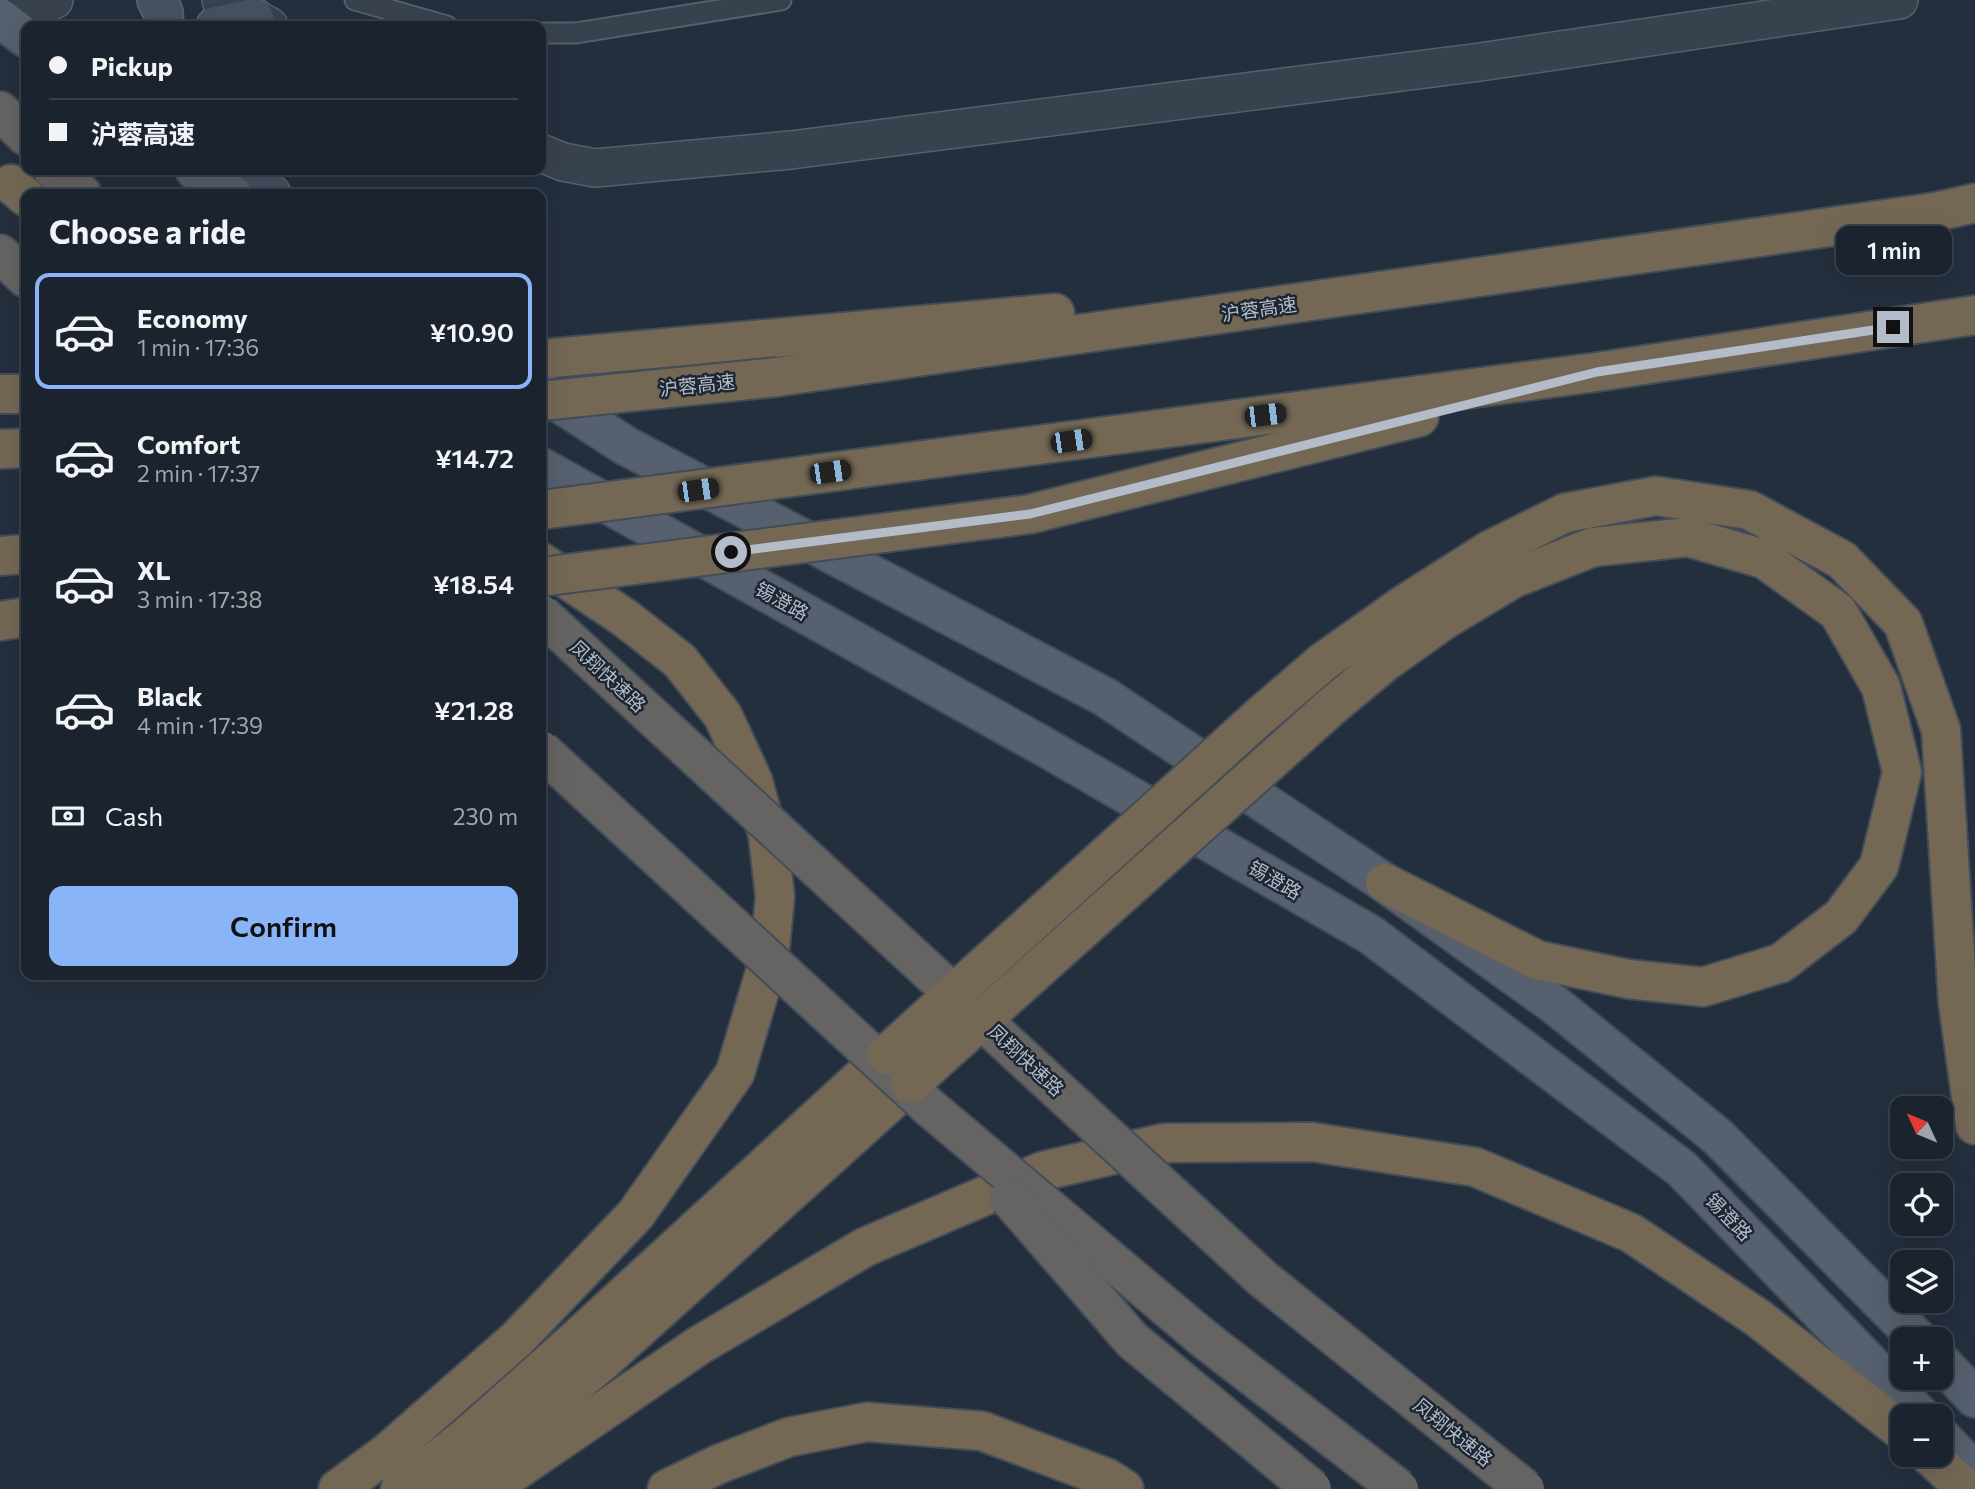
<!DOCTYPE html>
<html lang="en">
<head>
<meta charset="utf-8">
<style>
  body { margin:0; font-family:Commissioner,"Noto Sans SC",sans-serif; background:#282f3a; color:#f1f3f6; height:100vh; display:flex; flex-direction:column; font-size:26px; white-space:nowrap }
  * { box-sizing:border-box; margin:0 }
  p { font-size:23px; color:#a0a4aa }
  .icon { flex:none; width:38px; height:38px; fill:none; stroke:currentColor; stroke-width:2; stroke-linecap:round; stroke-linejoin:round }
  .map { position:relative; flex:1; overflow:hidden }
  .drawer { position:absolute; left:21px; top:189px; width:525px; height:791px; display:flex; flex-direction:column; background:#1b232e; border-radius:14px; box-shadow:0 7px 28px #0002,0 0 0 2px #39404a }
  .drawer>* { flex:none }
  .hud { position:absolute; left:21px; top:21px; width:525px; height:154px; border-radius:14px; box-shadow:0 7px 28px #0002,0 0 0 2px #39404a; display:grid; align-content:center; height:154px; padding:0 28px; background:#1b232e }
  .needle { width:46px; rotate:314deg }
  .tools { position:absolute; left:1890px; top:1096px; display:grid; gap:14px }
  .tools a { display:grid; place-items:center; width:63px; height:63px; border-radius:14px; background:#1b232e; box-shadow:0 7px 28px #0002,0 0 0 2px #39404a; font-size:35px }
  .end { position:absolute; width:32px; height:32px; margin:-16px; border:9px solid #b4bcc9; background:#111; box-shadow:0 0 0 4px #111 }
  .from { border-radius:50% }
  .bubble { position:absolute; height:49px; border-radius:14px; background:#1b232e; box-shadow:0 7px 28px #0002,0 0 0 2px #39404a; font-size:23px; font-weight:600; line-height:49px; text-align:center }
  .car { position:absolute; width:21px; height:42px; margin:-21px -10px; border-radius:9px; box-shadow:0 0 5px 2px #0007; background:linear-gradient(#222 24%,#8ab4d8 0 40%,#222 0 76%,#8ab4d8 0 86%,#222 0) }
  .hud b { display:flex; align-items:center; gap:24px; height:66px; font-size:26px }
  .hud b+b { border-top:2px solid #39404a }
  .hud i { width:18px; height:18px; background:#f1f3f6 }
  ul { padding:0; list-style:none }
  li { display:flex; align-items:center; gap:21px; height:116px; margin:0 14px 10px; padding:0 14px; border:4px solid transparent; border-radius:14px }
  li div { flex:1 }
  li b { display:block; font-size:26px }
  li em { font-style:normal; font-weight:600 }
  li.selected { border-color:#8ab4f8 }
  li>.icon { width:63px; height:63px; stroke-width:1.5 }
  h2 { padding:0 28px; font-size:32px; line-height:84px }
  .pay { display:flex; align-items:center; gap:18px; height:77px; padding:0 28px; font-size:26px }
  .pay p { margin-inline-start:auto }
  .action { display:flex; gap:14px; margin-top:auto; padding:14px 28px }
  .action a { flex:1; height:80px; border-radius:14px; background:#8ab4f8; color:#111; font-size:28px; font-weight:600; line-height:80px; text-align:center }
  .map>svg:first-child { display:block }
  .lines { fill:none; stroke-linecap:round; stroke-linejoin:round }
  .service-casing { stroke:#565f6c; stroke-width:23 }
  .minor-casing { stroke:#565f6c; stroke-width:40 }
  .secondary-casing { stroke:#565f6c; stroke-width:42 }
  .primary-casing { stroke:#414a57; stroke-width:42 }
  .trunk-casing { stroke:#434c59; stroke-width:42 }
  .motorway-casing { stroke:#434c59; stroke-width:42 }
  .service { stroke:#38414e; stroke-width:19 }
  .minor { stroke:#38414e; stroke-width:37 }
  .secondary { stroke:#465061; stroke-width:38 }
  .primary { stroke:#56606e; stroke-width:38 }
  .trunk { stroke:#656462; stroke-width:38 }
  .motorway { stroke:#746855; stroke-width:38 }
  .trunk-bridge-casing { stroke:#434c59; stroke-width:42; stroke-linecap:butt }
  .motorway-bridge-casing { stroke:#434c59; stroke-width:42; stroke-linecap:butt }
  .trunk-bridge { stroke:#656462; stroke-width:38 }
  .motorway-bridge { stroke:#746855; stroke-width:38 }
  .route { stroke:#b4bcc9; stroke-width:9 }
  .labels { text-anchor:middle; stroke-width:5; stroke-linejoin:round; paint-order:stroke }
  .street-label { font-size:19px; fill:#b4bcc9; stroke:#1d2633 }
</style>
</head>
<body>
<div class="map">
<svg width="1975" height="1489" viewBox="0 0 1975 1489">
  <rect width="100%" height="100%" fill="#242f3e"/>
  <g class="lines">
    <!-- service casing -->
    <g class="service-casing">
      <g id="service">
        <path d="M 355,0 L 447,26"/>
        <path d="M 541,33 L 576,33 L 781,0"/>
      </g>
    </g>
    <!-- minor casing -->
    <g class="minor-casing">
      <g id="minor">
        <path d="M 221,0 L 269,26"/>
        <path d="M 0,1 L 33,7 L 54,0"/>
        <path d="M 541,153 L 563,162 L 595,168 L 791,150 L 1480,62 L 1899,0"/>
      </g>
    </g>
    <!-- secondary casing -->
    <g class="secondary-casing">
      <g id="secondary">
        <path d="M 157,0 L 163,12 L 164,26"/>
        <path d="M 216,26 L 254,18"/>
        <path d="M 240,170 L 271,194"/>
      </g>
    </g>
    <!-- primary casing -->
    <g class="primary-casing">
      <g id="primary">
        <path d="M 0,18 L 26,38"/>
        <path d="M 195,170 L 232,194"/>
        <path d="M 541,391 L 626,446 L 1105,697 L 1385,883 L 1555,1005 L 1718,1137 L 1918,1339"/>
        <path d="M 541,467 L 1043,746 L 1371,935 L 1682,1169 L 1921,1416"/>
        <path d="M 1941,1362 L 1975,1398"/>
        <path d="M 1941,1437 L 1975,1472"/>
      </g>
    </g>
    <!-- trunk casing -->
    <g class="trunk-casing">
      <g id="trunk">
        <path d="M 0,111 L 26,136"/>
        <path d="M 53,170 L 82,194"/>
        <path d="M 0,254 L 26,278"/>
      </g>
    </g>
    <!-- motorway casing -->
    <g class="motorway-casing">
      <g id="motorway">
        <path d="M 11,184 L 26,197"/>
        <path d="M 541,359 L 1055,313"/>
        <path d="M 777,377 L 1935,212 L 1975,203"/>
        <path d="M 0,394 L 26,394"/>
        <path d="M 0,449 L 26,448"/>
        <path d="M 961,455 L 1597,372 L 1975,315"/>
        <path d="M 1030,514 L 1419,417"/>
        <path d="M 1490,550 L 1565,513 L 1656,496 L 1749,510 L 1842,560 L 1903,623 L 1941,730 L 1958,1003 L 1975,1125"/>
        <path d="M 0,556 L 26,554"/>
        <path d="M 0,621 L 26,617"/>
        <path d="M 1385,883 L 1537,960 L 1628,979 L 1703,987 L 1781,963 L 1841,917 L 1879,866 L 1902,772 L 1881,687 L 1838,612 L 1764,559 L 1688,537 L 1593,547 L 1514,578"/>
        <path d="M 1928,1454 L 1966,1489"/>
        <path d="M 338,1489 L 387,1453 L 517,1339 L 636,1214 L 735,1073 L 769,959 L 775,897 L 768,836 L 753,781 L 723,716 L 680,661 L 625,618 L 541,562"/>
        <path d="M 400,1489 L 465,1438 L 581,1335 L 886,1055"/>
        <path d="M 450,1489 L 602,1362 L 910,1084"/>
        <path d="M 489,1489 L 698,1346 L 865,1247 L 1043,1171 L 1164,1143 L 1312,1142 L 1475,1167 L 1631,1233 L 1758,1318 L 1902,1431"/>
        <path d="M 667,1489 L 719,1464 L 789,1437 L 867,1422 L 982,1431 L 1107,1478 L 1124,1489"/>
      </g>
    </g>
    <!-- service -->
    <use href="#service" class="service"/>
    <!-- minor -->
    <use href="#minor" class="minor"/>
    <!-- secondary -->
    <use href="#secondary" class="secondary"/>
    <!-- primary -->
    <use href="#primary" class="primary"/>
    <!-- trunk -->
    <use href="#trunk" class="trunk"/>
    <!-- motorway -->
    <use href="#motorway" class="motorway"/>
    <!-- trunk-bridge casing -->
    <g class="trunk-bridge-casing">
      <g id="trunk-bridge">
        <path d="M 541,614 L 1263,1279 L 1525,1489"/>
        <path d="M 541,750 L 929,1107 L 1203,1338 L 1399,1489"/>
        <path d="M 1009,1198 L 1132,1340 L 1312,1489"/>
      </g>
    </g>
    <!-- motorway-bridge casing -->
    <g class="motorway-bridge-casing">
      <g id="motorway-bridge">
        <path d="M 541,401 L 777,377"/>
        <path d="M 541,510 L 961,455"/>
        <path d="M 541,577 L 1030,514"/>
        <path d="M 886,1055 L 1259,717 L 1323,662 L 1405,604 L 1490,550"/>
        <path d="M 910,1084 L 1332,706 L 1385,662 L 1444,620 L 1514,578"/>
      </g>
    </g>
    <!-- trunk-bridge -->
    <use href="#trunk-bridge" class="trunk-bridge"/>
    <!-- motorway-bridge -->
    <use href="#motorway-bridge" class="motorway-bridge"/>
  </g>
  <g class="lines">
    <!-- route -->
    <path class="route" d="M 731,552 L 1030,514 L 1597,372 L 1893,327"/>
  </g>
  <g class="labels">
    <!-- street labels -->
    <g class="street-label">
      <text transform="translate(1259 309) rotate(-8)" y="7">沪蓉高速</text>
      <text transform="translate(697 385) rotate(-6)" y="7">沪蓉高速</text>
      <text transform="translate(782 601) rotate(29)" y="7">锡澄路</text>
      <text transform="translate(608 676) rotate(43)" y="7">凤翔快速路</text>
      <text transform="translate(1275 880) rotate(30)" y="7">锡澄路</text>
      <text transform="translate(1026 1060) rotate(43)" y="7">凤翔快速路</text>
      <text transform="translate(1729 1217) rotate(46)" y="7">锡澄路</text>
      <text transform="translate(1453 1432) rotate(39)" y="7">凤翔快速路</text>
    </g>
  </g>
</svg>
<div class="tools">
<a><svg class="needle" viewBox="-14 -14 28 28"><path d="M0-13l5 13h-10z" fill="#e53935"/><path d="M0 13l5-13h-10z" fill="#a0a4aa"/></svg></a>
<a><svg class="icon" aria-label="locate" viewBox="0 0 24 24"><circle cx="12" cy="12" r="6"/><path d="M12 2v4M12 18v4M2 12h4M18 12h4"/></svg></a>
<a><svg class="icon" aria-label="layers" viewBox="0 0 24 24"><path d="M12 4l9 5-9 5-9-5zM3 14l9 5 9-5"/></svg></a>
<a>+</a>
<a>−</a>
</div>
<i class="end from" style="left:731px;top:552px"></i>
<i class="end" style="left:1893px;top:327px"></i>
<div class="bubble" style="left:1836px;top:226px;width:116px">1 min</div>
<i class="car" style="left:1265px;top:415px;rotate:83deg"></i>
<i class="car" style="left:1071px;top:441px;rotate:82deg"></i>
<i class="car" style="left:830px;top:472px;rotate:82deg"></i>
<i class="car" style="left:698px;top:490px;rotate:82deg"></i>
<div class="hud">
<b><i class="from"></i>Pickup</b>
<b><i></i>沪蓉高速</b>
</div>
<section class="drawer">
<h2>Choose a ride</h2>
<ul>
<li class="selected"><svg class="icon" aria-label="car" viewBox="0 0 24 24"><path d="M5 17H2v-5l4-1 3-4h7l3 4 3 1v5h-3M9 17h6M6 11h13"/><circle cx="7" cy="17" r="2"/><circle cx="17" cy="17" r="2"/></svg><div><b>Economy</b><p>1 min · 17:36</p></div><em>¥10.90</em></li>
<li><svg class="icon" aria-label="car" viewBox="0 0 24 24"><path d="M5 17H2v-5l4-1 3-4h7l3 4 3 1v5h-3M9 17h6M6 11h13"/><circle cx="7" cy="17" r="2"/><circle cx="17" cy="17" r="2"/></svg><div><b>Comfort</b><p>2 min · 17:37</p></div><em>¥14.72</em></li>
<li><svg class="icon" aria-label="car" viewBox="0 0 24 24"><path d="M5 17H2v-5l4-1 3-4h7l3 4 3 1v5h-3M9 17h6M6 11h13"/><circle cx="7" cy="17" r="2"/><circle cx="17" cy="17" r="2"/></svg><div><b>XL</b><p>3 min · 17:38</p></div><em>¥18.54</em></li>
<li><svg class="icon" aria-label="car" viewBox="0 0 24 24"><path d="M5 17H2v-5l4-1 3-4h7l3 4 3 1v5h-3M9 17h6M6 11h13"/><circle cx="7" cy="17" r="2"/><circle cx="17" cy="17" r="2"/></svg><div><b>Black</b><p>4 min · 17:39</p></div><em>¥21.28</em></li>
</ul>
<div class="pay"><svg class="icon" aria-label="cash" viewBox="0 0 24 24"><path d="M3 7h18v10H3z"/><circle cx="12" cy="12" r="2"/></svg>Cash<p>230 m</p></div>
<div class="action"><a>Confirm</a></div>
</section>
</div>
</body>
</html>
